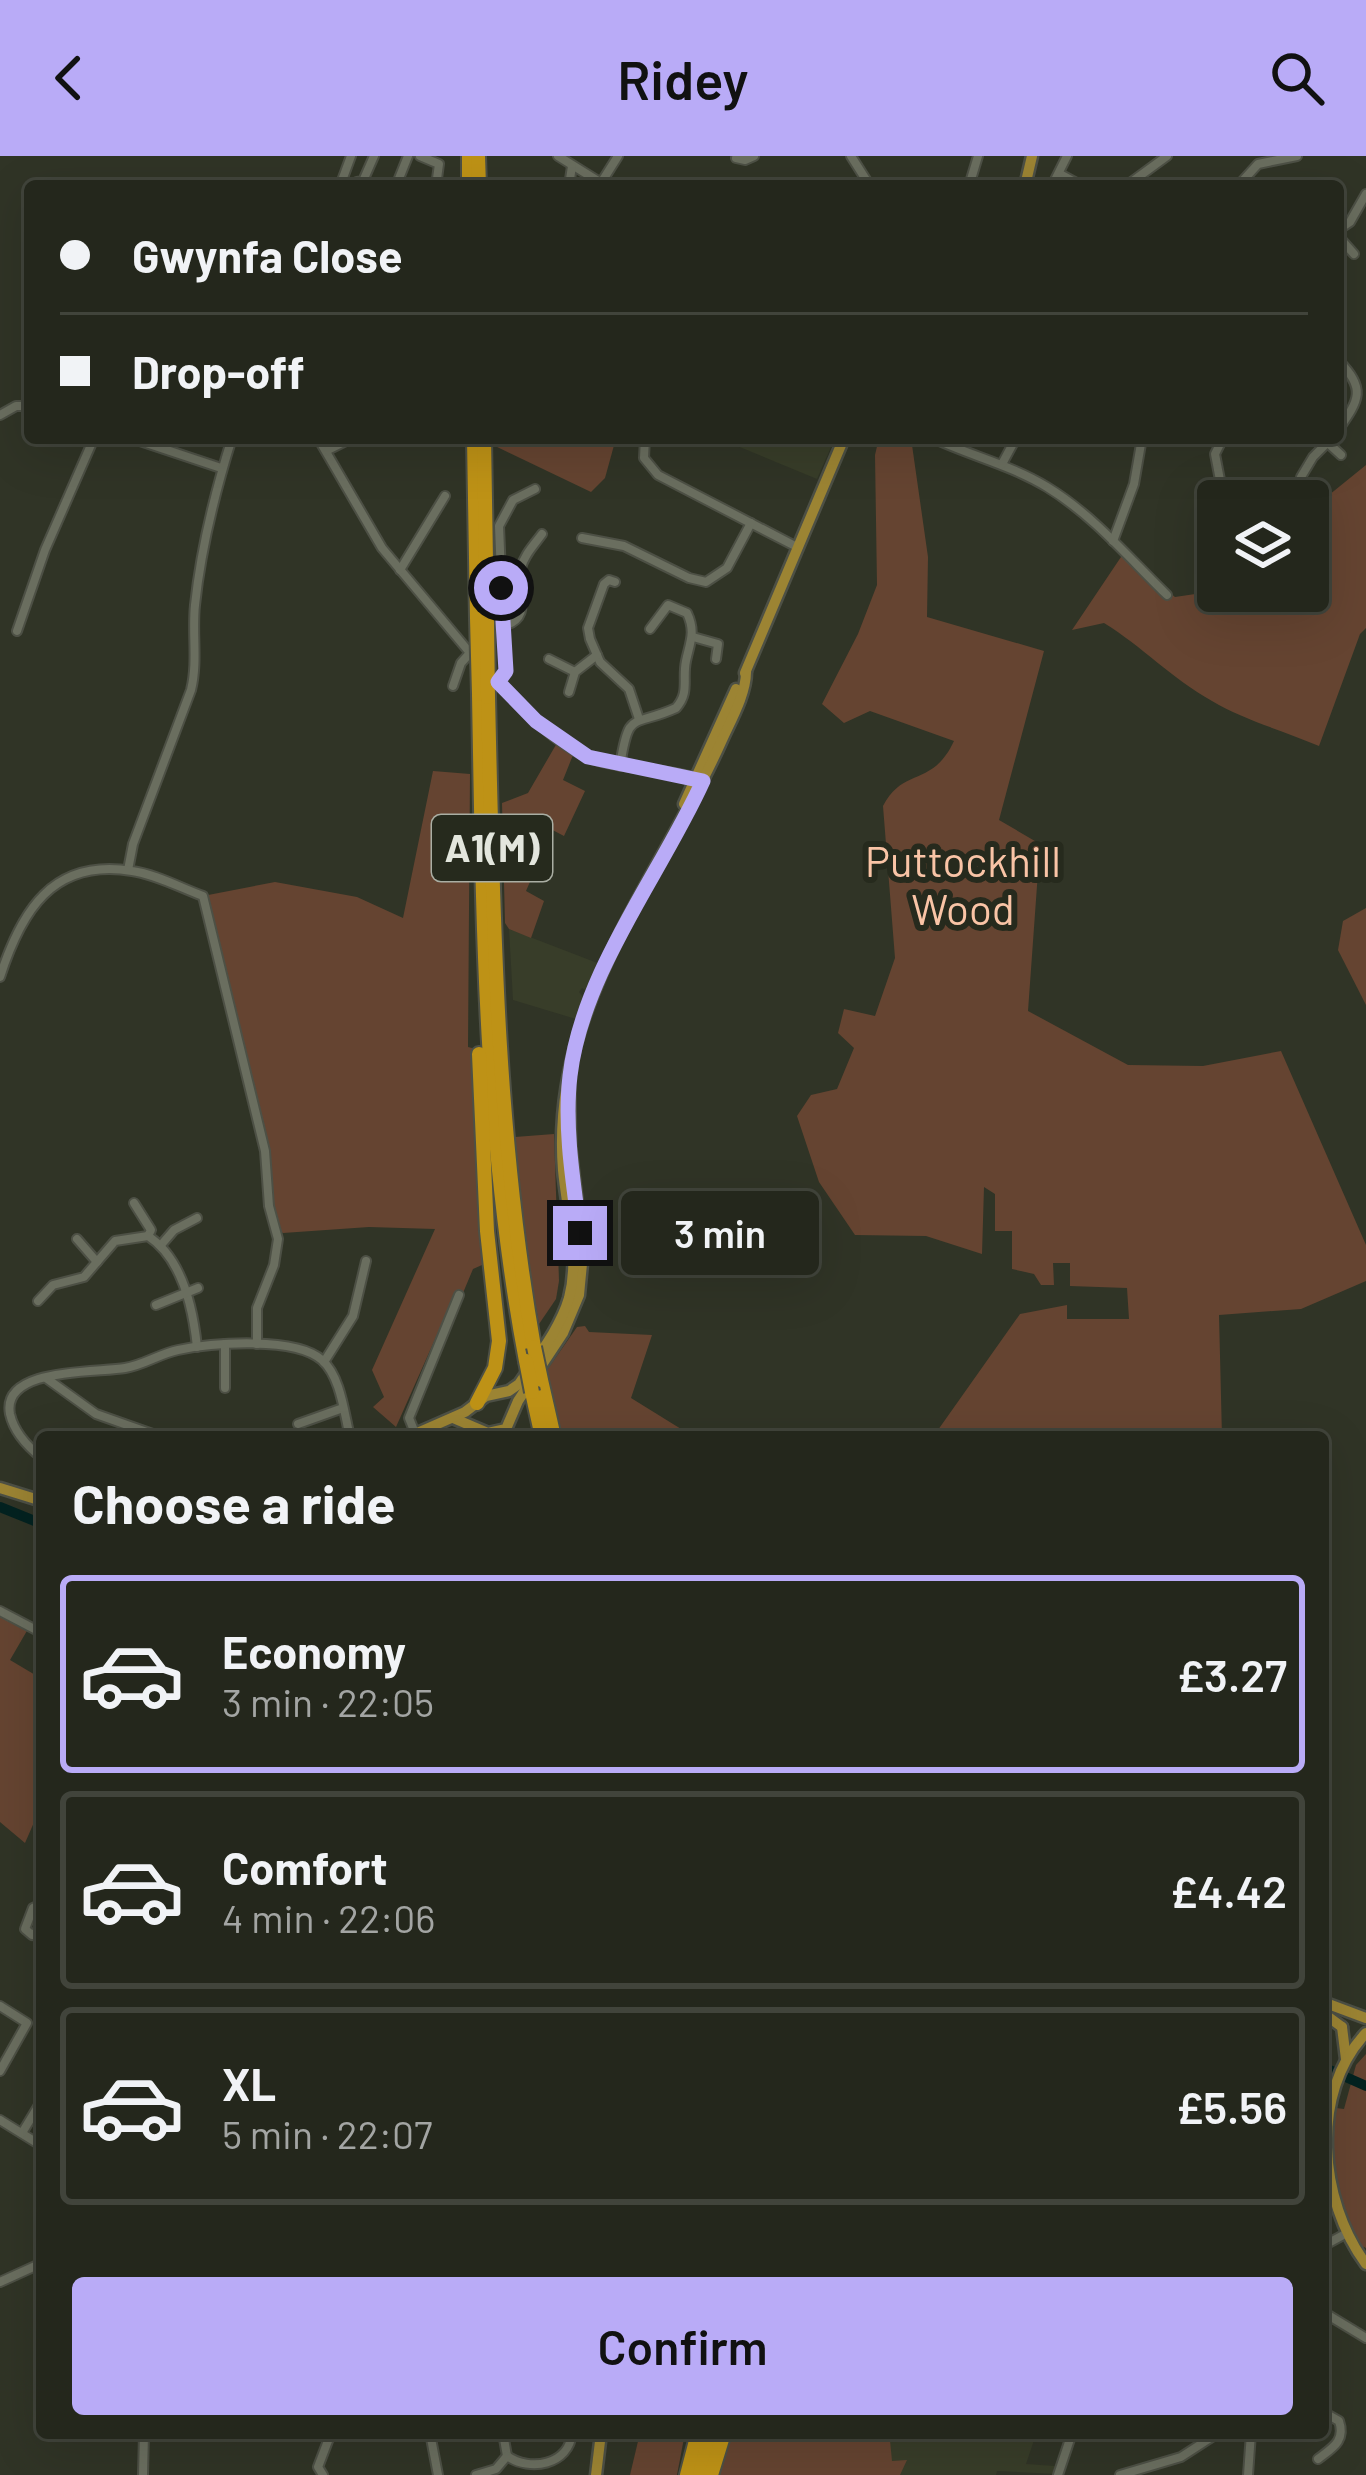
<!DOCTYPE html>
<html lang="en">
<head>
<meta charset="utf-8">
<style>
  body { margin:0; font-family:Barlow,sans-serif; background:#2c2f25; color:#f1f3f6; height:100vh; display:flex; flex-direction:column; font-size:45px; white-space:nowrap }
  * { box-sizing:border-box; margin:0 }
  p { font-size:39px; color:#a3a5a3 }
  .icon { flex:none; width:66px; height:66px; fill:none; stroke:currentColor; stroke-width:2; stroke-linecap:round; stroke-linejoin:round }
  .map { position:relative; flex:1; overflow:hidden }
  .details { position:absolute; left:36px; top:1275px; width:1293px; height:1008px; display:flex; flex-direction:column; background:#24271c; border-radius:12px; box-shadow:0 12px 48px #0002,0 0 0 3px #41443b }
  .details>* { flex:none }
  .top-card { position:absolute; left:24px; top:24px; width:1320px; height:264px; border-radius:12px; box-shadow:0 12px 48px #0002,0 0 0 3px #41443b; display:grid; align-content:center; height:264px; padding:0 36px; background:#24271c }
  .buttons { position:absolute; left:1197px; top:324px; display:grid; gap:24px }
  .buttons a { display:grid; place-items:center; width:132px; height:132px; border-radius:12px; background:#24271c; box-shadow:0 12px 48px #0002,0 0 0 3px #41443b; font-size:60px }
  .end { position:absolute; width:54px; height:54px; margin:-27px; border:15px solid #b9abf7; background:#111; box-shadow:0 0 0 6px #111 }
  .from { border-radius:50% }
  .bubble { position:absolute; height:84px; border-radius:12px; background:#24271c; box-shadow:0 12px 48px #0002,0 0 0 3px #41443b; font-size:39px; font-weight:600; line-height:84px; text-align:center }
  .top-card b { display:flex; align-items:center; gap:42px; height:114px; font-size:45px }
  .top-card b+b { border-top:3px solid #41443b }
  .top-card i { width:30px; height:30px; background:#f1f3f6 }
  ul { padding:0; list-style:none }
  li { display:flex; align-items:center; gap:36px; height:198px; margin:0 24px 18px; padding:0 12px; border:6px solid #41443b; border-radius:12px }
  li div { flex:1 }
  li b { display:block; font-size:45px }
  li em { font-style:normal; font-weight:600 }
  li.active { border-color:#b9abf7 }
  li>.icon { width:108px; height:108px; stroke-width:1.5 }
  h2 { padding:0 36px; font-size:54px; line-height:144px }
  .action { display:flex; gap:24px; margin-top:auto; padding:24px 36px }
  .action a { flex:1; height:138px; border-radius:12px; background:#b9abf7; color:#111; font-size:48px; font-weight:600; line-height:138px; text-align:center }
  header { display:flex; justify-content:space-between; align-items:center; height:156px; padding:0 36px; background:#b9abf7; color:#111; font-size:54px; font-weight:600 }
  .map>svg:first-child { display:block }
  .built { fill:#383d29 }
  .green { fill:#654431 }
  .lines { fill:none; stroke-linecap:round; stroke-linejoin:round }
  .river { stroke:#032220; stroke-width:10 }
  .minor-casing { stroke:#4d5045; stroke-width:12 }
  .major-casing { stroke:#4d5045; stroke-width:15 }
  .highway-casing { stroke:#4d5045; stroke-width:18 }
  .minor { stroke:#6a6e5f; stroke-width:8 }
  .major { stroke:#9c8433; stroke-width:10 }
  .highway { stroke:#be9216; stroke-width:14 }
  .highway-bridge-casing { stroke:#4d5045; stroke-width:18; stroke-linecap:butt }
  .highway-bridge { stroke:#be9216; stroke-width:14 }
  .route { stroke:#b9abf7; stroke-width:15 }
  .labels { text-anchor:middle; stroke-width:12; stroke-linejoin:round; paint-order:stroke }
  .shield { fill:#262a1d; stroke:#aaaea3; stroke-width:3 }
  .shield-label { font-size:39px; font-weight:bold; fill:#e3e6dd }
  .park-label { font-size:42px; fill:#f9c4a6; stroke:#262a1d }
</style>
</head>
<body>
<header><svg class="icon" aria-label="back" viewBox="0 0 24 24"><path d="M15 5l-7 7 7 7"/></svg>Ridey<svg class="icon" aria-label="search" viewBox="0 0 24 24"><circle cx="10" cy="10" r="6"/><path d="M15 15l6 6"/></svg></header>
<div class="map">
<svg width="1366" height="2319" viewBox="0 0 1366 2319">
  <rect width="100%" height="100%" fill="#303426"/>
  <!-- built -->
  <g class="built">
    <path d="M 718,282 L 835,282 L 817,323 Z"/>
    <path d="M 509,773 L 600,808 L 588,835 L 582,832 L 579,836 L 585,843 L 576,863 L 513,844 Z"/>
    <path d="M 758,2277 L 1024,2277 L 1035,2281 L 1026,2308 L 1055,2310 L 1055,2318 L 997,2315 L 996,2319 L 760,2319 L 765,2302 Z"/>
  </g>
  <!-- green -->
  <g class="green">
    <path d="M 493,282 L 616,282 L 605,322 L 591,336 L 493,289 Z"/>
    <path d="M 879,282 L 911,282 L 928,401 L 927,461 L 1044,495 L 999,664 L 1040,688 L 1028,855 L 1128,909 L 1203,910 L 1281,895 L 1366,1089 L 1366,1125 L 1301,1153 L 1219,1159 L 1222,1281 L 933,1281 L 1020,1158 L 1067,1149 L 1067,1163 L 1129,1163 L 1127,1132 L 1070,1130 L 1070,1107 L 1053,1107 L 1054,1129 L 1041,1129 L 1034,1118 L 1012,1113 L 1012,1075 L 995,1075 L 995,1038 L 984,1031 L 982,1098 L 926,1080 L 855,1079 L 819,1026 L 797,960 L 811,939 L 837,933 L 854,892 L 838,877 L 844,853 L 875,860 L 895,802 L 883,650 C 904,610 932,632 954,585 L 870,555 L 844,567 L 822,548 L 858,478 L 877,429 L 875,299 Z"/>
    <path d="M 1366,309 L 1366,472 L 1360,478 L 1319,590 C 1284,575 1244,564 1212,545 C 1171,522 1143,491 1104,467 L 1072,474 L 1123,398 L 1175,441 L 1202,437 L 1218,429 L 1218,435 L 1308,435 L 1308,356 Z"/>
    <path d="M 557,587 L 573,599 L 563,624 L 585,635 L 564,680 L 539,667 L 523,689 L 542,698 L 526,735 L 544,745 L 531,782 L 509,773 L 505,767 L 502,647 L 528,637 Z"/>
    <path d="M 433,615 L 470,618 L 468,891 L 472,892 L 485,1112 L 482,1109 L 473,1113 L 455,1156 L 448,1154 L 396,1271 L 373,1251 L 384,1241 L 372,1214 L 435,1073 L 369,1071 L 283,1077 L 272,1070 L 269,1022 L 203,740 L 275,726 L 357,741 L 403,762 Z"/>
    <path d="M 1366,752 L 1366,849 L 1338,794 L 1343,765 Z"/>
    <path d="M 554,978 L 559,1125 L 556,1143 L 539,1168 L 520,1064 L 515,981 Z"/>
    <path d="M 585,1170 L 589,1176 L 652,1179 L 631,1242 L 694,1281 L 562,1281 L 547,1214 L 577,1171 Z"/>
    <path d="M 0,1458 L 28,1473 L 10,1504 L 42,1523 L 42,1648 L 25,1687 L 0,1666 Z"/>
    <path d="M 1366,1898 L 1366,2092 C 1332,2078 1328,1985 1336,1952 L 1344,1953 L 1356,1909 Z"/>
    <path d="M 640,2277 L 685,2277 L 677,2319 L 630,2319 Z"/>
    <path d="M 727,2277 L 877,2277 L 878,2284 L 890,2284 L 892,2305 L 907,2304 L 900,2319 L 715,2319 Z"/>
  </g>
  <g class="lines">
    <!-- river -->
    <g class="river">
      <path d="M 0,1351 L 42,1368"/>
      <path d="M 1323,1911 L 1366,1930"/>
    </g>
    <!-- minor casing -->
    <g class="minor-casing">
      <g id="minor">
        <path d="M 420,0 L 439,8 L 436,30"/>
        <path d="M 558,0 L 606,30"/>
        <path d="M 851,0 L 870,30"/>
        <path d="M 736,2 L 745,4 L 754,0"/>
        <path d="M 1060,18 L 1082,30"/>
        <path d="M 357,26 L 363,25 L 374,0"/>
        <path d="M 601,27 L 618,0"/>
        <path d="M 340,30 L 351,0"/>
        <path d="M 396,30 L 408,0"/>
        <path d="M 569,30 L 572,10"/>
        <path d="M 969,30 L 978,0"/>
        <path d="M 1052,30 L 1067,0"/>
        <path d="M 1126,30 L 1167,0"/>
        <path d="M 1238,30 L 1258,8 L 1297,0"/>
        <path d="M 1338,74 L 1350,66 L 1366,38"/>
        <path d="M 1338,80 L 1354,98"/>
        <path d="M 1338,204 C 1366,233 1360,243 1338,274"/>
        <path d="M 0,259 L 16,250 L 30,250"/>
        <path d="M 131,282 L 221,312"/>
        <path d="M 318,282 L 382,392 L 476,504"/>
        <path d="M 645,282 L 644,302 L 658,319 L 797,391"/>
        <path d="M 933,282 C 971,300 1011,309 1047,331 C 1093,359 1128,401 1167,439"/>
        <path d="M 1223,282 L 1215,298 L 1224,345"/>
        <path d="M 1328,287 L 1341,299"/>
        <path d="M 328,294 L 352,282"/>
        <path d="M 1002,308 L 1016,282"/>
        <path d="M 1301,321 L 1313,301 L 1332,282"/>
        <path d="M 582,382 L 624,390 L 689,422 L 706,426 L 727,412 L 751,367"/>
        <path d="M 1113,385 L 1134,328 L 1142,282"/>
        <path d="M 400,414 L 445,340"/>
        <path d="M 615,426 L 609,424 L 604,428 L 588,472 L 590,483 L 600,506 L 629,533 L 639,563"/>
        <path d="M 503,470 C 535,462 515,434 521,412 C 524,399 534,389 542,378"/>
        <path d="M 17,475 L 45,394 L 94,282"/>
        <path d="M 693,481 L 718,488 L 716,503"/>
        <path d="M 549,503 L 575,516"/>
        <path d="M 491,520 C 524,551 556,594 602,606 C 633,614 665,612 695,622"/>
        <path d="M 498,526 L 505,515 L 499,370 L 513,344 L 535,333"/>
        <path d="M 453,530 L 461,507 L 470,497"/>
        <path d="M 569,536 L 575,516 L 597,499"/>
        <path d="M 620,610 C 629,552 632,572 676,552 C 690,536 682,524 686,505 C 690,486 696,476 687,457 L 668,449 L 650,473"/>
        <path d="M 128,714 L 133,688 L 191,534 C 198,506 192,477 195,449 C 201,392 215,336 232,282"/>
        <path d="M 0,821 C 21,756 52,702 132,715 C 155,718 181,732 203,740 L 265,995 L 269,1050 L 278,1083 L 274,1109 L 257,1152 L 257,1188"/>
        <path d="M 134,1047 L 151,1074 L 148,1080"/>
        <path d="M 77,1083 L 97,1106"/>
        <path d="M 161,1089 L 174,1074 L 197,1062"/>
        <path d="M 38,1145 L 53,1129 L 84,1121 L 115,1085 L 148,1080 C 182,1102 193,1152 197,1191"/>
        <path d="M 156,1149 L 198,1132"/>
        <path d="M 225,1188 L 225,1232"/>
        <path d="M 324,1206 L 353,1160 L 366,1105"/>
        <path d="M 46,1222 L 96,1258 L 161,1281"/>
        <path d="M 298,1268 L 343,1252"/>
        <path d="M 415,1277 L 409,1262 L 459,1139"/>
        <path d="M 42,1302 C 28,1291 14,1276 10,1258 C 1,1211 97,1217 125,1212 C 144,1209 159,1198 178,1194 C 211,1187 295,1180 322,1204 C 341,1221 344,1257 350,1281"/>
        <path d="M 0,1455 L 42,1477"/>
        <path d="M 42,1748 L 33,1752 L 25,1773 L 32,1779 L 42,1772"/>
        <path d="M 0,1850 L 27,1867 L 0,1915"/>
        <path d="M 0,1964 L 42,1990"/>
        <path d="M 22,1977 L 42,1944"/>
        <path d="M 1323,2090 L 1347,2077"/>
        <path d="M 0,2126 L 42,2107"/>
        <path d="M 1323,2156 L 1366,2182"/>
        <path d="M 430,2277 L 438,2319"/>
        <path d="M 503,2277 L 507,2300"/>
        <path d="M 507,2300 C 530,2316 569,2309 572,2277"/>
        <path d="M 1318,2303 C 1332,2292 1346,2285 1339,2265 L 1323,2256"/>
        <path d="M 143,2319 L 144,2277"/>
        <path d="M 323,2319 L 318,2311 L 331,2277"/>
        <path d="M 476,2319 L 496,2313 L 507,2300"/>
        <path d="M 1058,2319 L 1072,2277"/>
        <path d="M 1120,2319 L 1181,2301 L 1218,2277"/>
        <path d="M 1248,2319 L 1251,2277"/>
      </g>
    </g>
    <!-- major casing -->
    <g class="major-casing">
      <g id="major">
        <path d="M 1025,30 L 1032,0"/>
        <path d="M 745,517 L 844,282"/>
        <path d="M 684,648 L 736,533"/>
        <path d="M 453,1262 L 488,1277 L 506,1273 L 518,1245 L 563,1177 L 579,1139 L 583,1097 L 570,990 L 569,927"/>
        <path d="M 408,1281 L 465,1256 L 486,1240 L 509,1235 L 519,1228 C 537,1201 560,1173 569,1142 C 580,1100 567,1057 563,1014 C 559,965 566,918 581,871 C 614,769 679,681 722,584 C 731,564 746,538 746,516"/>
        <path d="M 0,1332 L 42,1345"/>
        <path d="M 1323,1846 L 1366,1862"/>
        <path d="M 1323,1857 L 1342,1871"/>
        <path d="M 1342,1871 L 1346,1903"/>
        <path d="M 1366,1877 C 1309,1937 1319,2045 1366,2108"/>
        <path d="M 596,2319 L 601,2277"/>
      </g>
    </g>
    <!-- highway casing -->
    <g class="highway-casing">
      <g id="highway">
        <path d="M 469,0 L 469,30"/>
        <path d="M 478,0 L 479,30"/>
        <path d="M 474,282 L 477,462"/>
        <path d="M 484,282 L 487,468"/>
        <path d="M 479,538 C 483,762 484,984 526,1205"/>
        <path d="M 488,541 C 493,760 496,976 534,1191"/>
        <path d="M 541,1224 L 554,1281"/>
        <path d="M 532,1236 L 542,1281"/>
        <path d="M 477,1247 L 495,1212 L 499,1185 L 487,1075 L 479,898"/>
        <path d="M 687,2319 L 698,2277"/>
        <path d="M 700,2319 L 710,2277"/>
        <path d="M 711,2319 L 724,2277"/>
      </g>
    </g>
    <!-- minor -->
    <use href="#minor" class="minor"/>
    <!-- major -->
    <use href="#major" class="major"/>
    <!-- highway -->
    <use href="#highway" class="highway"/>
    <!-- highway-bridge casing -->
    <g class="highway-bridge-casing">
      <g id="highway-bridge">
        <path d="M 477,462 L 479,538"/>
        <path d="M 487,468 L 488,541"/>
        <path d="M 534,1191 L 541,1224"/>
        <path d="M 526,1205 L 532,1236"/>
      </g>
    </g>
    <!-- highway-bridge -->
    <use href="#highway-bridge" class="highway-bridge"/>
  </g>
  <g class="lines">
    <!-- route -->
    <path class="route" d="M 501,432 L 506,515 L 498,526 L 536,565 L 588,601 L 703,625 C 661,718 582,816 570,920 C 564,970 573,1026 580,1077"/>
  </g>
  <g class="labels">
    <!-- shield labels -->
    <rect class="shield" x="432" y="659" width="120" height="66" rx="9"/>
    <g class="shield-label">
      <text x="492" y="706">A1(M)</text>
    </g>
    <!-- park labels -->
    <g class="park-label">
      <text x="963" y="721">Puttockhill<tspan x="963" dy="48">Wood</tspan></text>
    </g>
  </g>
</svg>
<div class="buttons">
<a><svg class="icon" aria-label="layers" viewBox="0 0 24 24"><path d="M12 4l9 5-9 5-9-5zM3 14l9 5 9-5"/></svg></a>
</div>
<i class="end from" style="left:501px;top:432px"></i>
<i class="end" style="left:580px;top:1077px"></i>
<div class="bubble" style="left:621px;top:1035px;width:198px">3 min</div>
<div class="top-card">
<b><i class="from"></i>Gwynfa Close</b>
<b><i></i>Drop-off</b>
</div>
<section class="details">
<h2>Choose a ride</h2>
<ul>
<li class="active"><svg class="icon" aria-label="car" viewBox="0 0 24 24"><path d="M5 17H2v-5l4-1 3-4h7l3 4 3 1v5h-3M9 17h6M6 11h13"/><circle cx="7" cy="17" r="2"/><circle cx="17" cy="17" r="2"/></svg><div><b>Economy</b><p>3 min · 22:05</p></div><em>£3.27</em></li>
<li><svg class="icon" aria-label="car" viewBox="0 0 24 24"><path d="M5 17H2v-5l4-1 3-4h7l3 4 3 1v5h-3M9 17h6M6 11h13"/><circle cx="7" cy="17" r="2"/><circle cx="17" cy="17" r="2"/></svg><div><b>Comfort</b><p>4 min · 22:06</p></div><em>£4.42</em></li>
<li><svg class="icon" aria-label="car" viewBox="0 0 24 24"><path d="M5 17H2v-5l4-1 3-4h7l3 4 3 1v5h-3M9 17h6M6 11h13"/><circle cx="7" cy="17" r="2"/><circle cx="17" cy="17" r="2"/></svg><div><b>XL</b><p>5 min · 22:07</p></div><em>£5.56</em></li>
</ul>
<div class="action"><a>Confirm</a></div>
</section>
</div>
</body>
</html>
